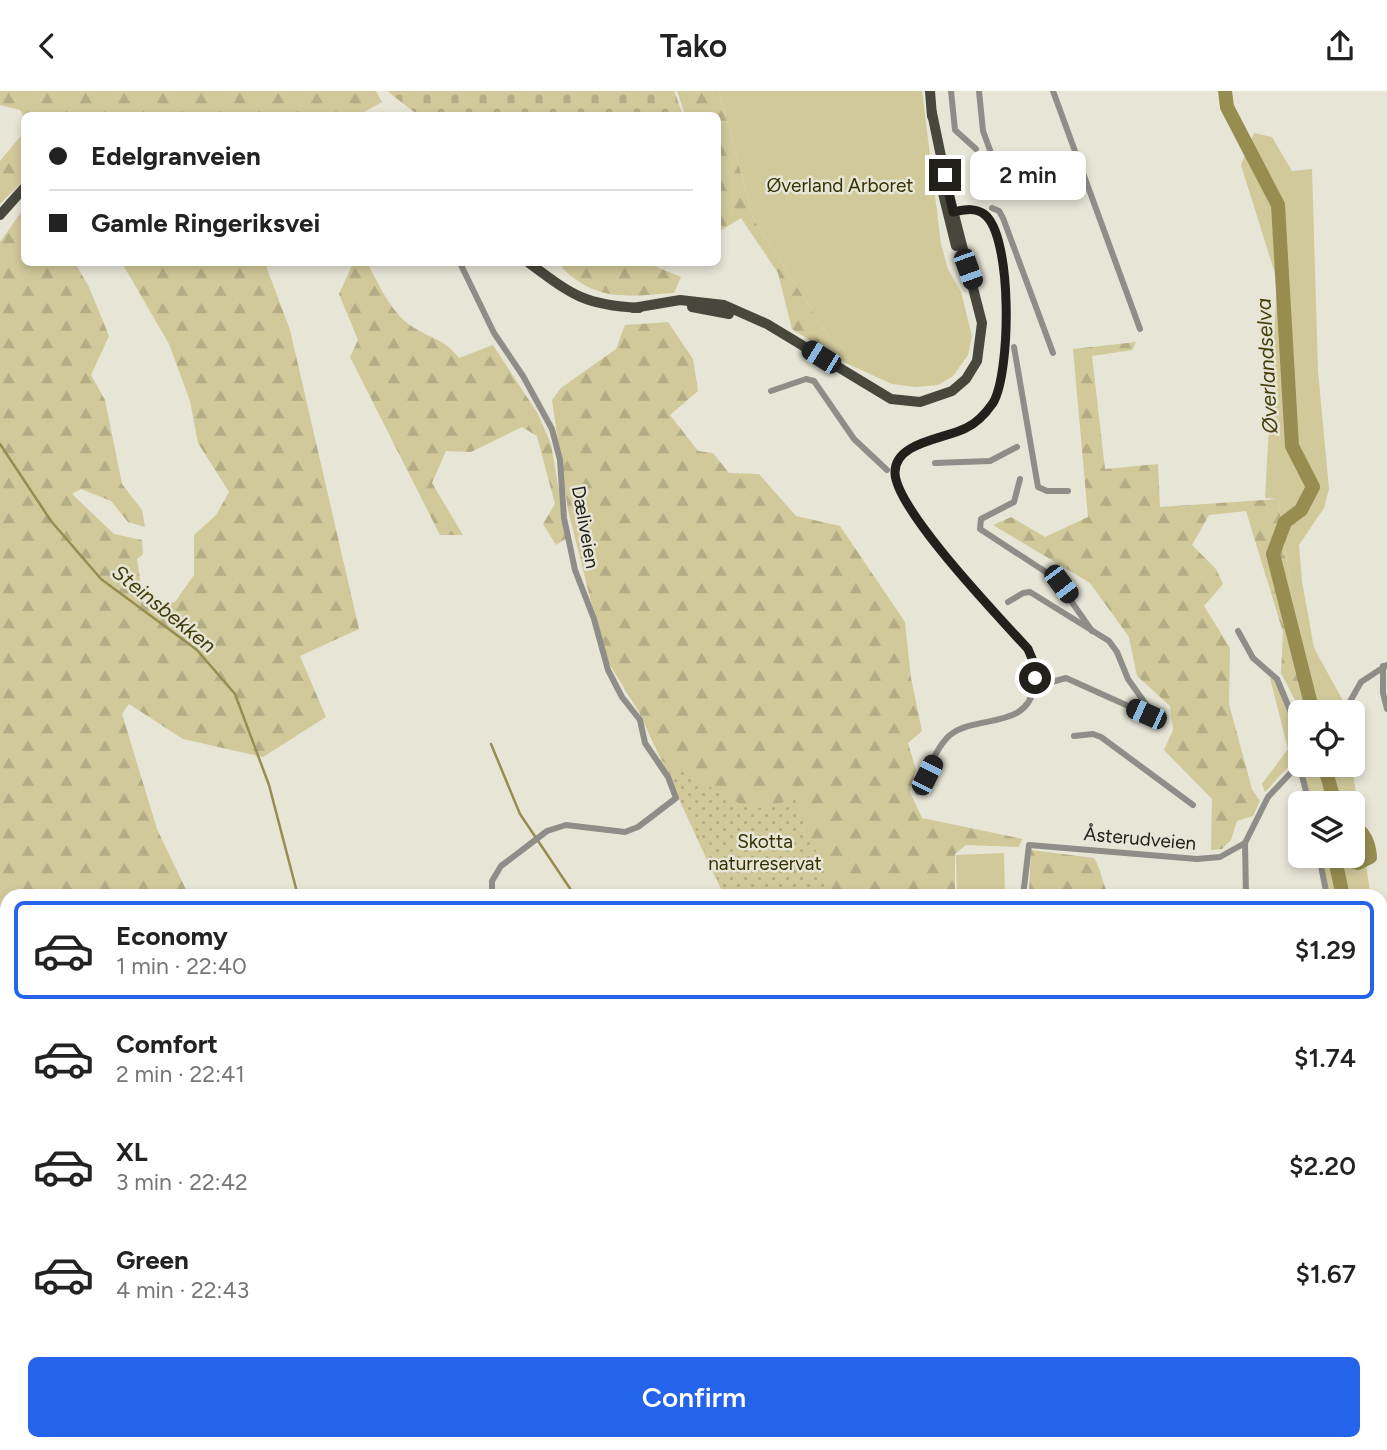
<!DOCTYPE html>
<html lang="en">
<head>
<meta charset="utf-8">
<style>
  body { margin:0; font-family:Figtree,sans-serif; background:#f2f2f2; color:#222; height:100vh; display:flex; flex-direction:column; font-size:26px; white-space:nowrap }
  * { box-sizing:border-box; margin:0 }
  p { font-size:23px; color:#767676 }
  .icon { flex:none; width:38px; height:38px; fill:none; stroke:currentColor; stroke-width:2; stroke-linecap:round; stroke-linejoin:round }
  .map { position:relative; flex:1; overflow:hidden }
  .drawer { position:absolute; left:0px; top:798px; width:1388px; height:562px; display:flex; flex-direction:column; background:#fff; border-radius:21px 21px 0 0; box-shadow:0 4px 10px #0003 }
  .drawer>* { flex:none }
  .hud { position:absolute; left:21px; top:21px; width:700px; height:154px; border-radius:10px; box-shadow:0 4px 10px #0003; display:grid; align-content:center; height:154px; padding:0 28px; background:#fff }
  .controls { position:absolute; left:1288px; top:609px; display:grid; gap:14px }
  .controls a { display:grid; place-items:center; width:77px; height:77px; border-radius:10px; background:#fff; box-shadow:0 4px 10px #0003; font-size:35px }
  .end { position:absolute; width:32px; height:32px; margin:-16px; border:9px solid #21201b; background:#fff; box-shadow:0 0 0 4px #fff }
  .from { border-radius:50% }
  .bubble { position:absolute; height:49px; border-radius:10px; background:#fff; box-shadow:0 4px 10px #0003; font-size:23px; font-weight:600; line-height:49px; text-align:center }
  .car { position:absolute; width:21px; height:42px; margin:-21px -10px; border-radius:9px; box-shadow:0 0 5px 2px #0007; background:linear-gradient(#222 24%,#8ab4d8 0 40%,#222 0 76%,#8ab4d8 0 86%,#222 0) }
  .hud b { display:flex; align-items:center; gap:24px; height:66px; font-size:26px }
  .hud b+b { border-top:2px solid #e0e0e0 }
  .hud i { width:18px; height:18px; background:#222 }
  ul { padding:12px 0 0; list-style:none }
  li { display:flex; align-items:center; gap:21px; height:98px; margin:0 14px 10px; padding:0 14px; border:4px solid transparent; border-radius:10px }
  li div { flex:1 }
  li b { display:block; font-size:26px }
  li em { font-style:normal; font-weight:600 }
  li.current { border-color:#2563eb }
  li>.icon { width:63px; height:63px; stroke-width:1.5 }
  .primary-button { display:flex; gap:14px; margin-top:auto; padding:14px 28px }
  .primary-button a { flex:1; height:80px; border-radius:10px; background:#2563eb; color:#fff; font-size:28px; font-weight:600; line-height:80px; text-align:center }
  header { display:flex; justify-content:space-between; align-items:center; height:91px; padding:0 28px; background:#fff; font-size:32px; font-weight:600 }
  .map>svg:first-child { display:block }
  .green { fill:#d1c99a }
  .forest { fill:url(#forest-firs) }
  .cemetery { fill:url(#cemetery-stones) }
  .park { fill:url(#park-dots) }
  .water { fill:url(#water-ripples) }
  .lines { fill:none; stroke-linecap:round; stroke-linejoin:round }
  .stream { stroke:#978d51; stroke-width:2.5 }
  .river { stroke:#978d51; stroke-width:14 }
  .street { stroke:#8e8d87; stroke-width:6 }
  .primary { stroke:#48473c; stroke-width:10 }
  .route { stroke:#21201b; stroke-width:9 }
  .labels { text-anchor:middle; stroke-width:5; stroke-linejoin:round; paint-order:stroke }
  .park-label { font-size:19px; fill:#383000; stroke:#e7e5d6 }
  .street-label { font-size:19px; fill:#21201b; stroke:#e7e5d6 }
  .water-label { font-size:21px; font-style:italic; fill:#443c0a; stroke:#e7e5d6 }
</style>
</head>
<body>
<header><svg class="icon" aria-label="back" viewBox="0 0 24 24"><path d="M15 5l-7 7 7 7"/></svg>Tako<svg class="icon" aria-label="share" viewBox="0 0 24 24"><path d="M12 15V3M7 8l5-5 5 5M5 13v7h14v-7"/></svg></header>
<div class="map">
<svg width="1387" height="1359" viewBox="0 0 1387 1359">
  <defs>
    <pattern id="forest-firs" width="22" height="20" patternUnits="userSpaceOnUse" patternTransform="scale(1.75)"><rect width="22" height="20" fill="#d1c99a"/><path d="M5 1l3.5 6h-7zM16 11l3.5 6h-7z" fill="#b3ac84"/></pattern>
    <pattern id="cemetery-stones" width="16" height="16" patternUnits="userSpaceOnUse" patternTransform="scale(1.75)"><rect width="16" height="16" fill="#d1c99a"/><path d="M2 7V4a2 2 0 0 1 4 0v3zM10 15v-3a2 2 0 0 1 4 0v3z" fill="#b3ac84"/></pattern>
    <pattern id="park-dots" width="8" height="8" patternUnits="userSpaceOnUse" patternTransform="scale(1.75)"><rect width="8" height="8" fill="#d1c99a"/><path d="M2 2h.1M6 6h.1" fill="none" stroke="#b3ac84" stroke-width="1.8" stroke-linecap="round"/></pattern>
    <pattern id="water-ripples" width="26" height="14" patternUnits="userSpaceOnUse" patternTransform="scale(1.75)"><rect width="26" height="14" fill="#978d51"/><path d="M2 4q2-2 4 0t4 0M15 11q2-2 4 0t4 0" fill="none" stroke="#7b7342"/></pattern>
  </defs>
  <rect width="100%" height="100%" fill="#e7e5d6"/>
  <!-- green -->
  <g class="green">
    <path d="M 719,0 L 922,0 L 941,153 L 948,178 L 961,201 L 972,245 L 968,264 L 953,285 L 938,294 L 915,296 L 892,293 L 846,272 L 753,128 Z"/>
    <path d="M 1254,42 L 1272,46 L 1292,80 L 1312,78 L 1318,280 L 1329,398 L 1324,417 L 1299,454 L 1302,490 L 1314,557 L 1342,608 L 1344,621 L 1308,621 L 1278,408 L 1265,407 L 1277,189 L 1241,74 Z"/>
    <path d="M 1274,586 L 1300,648 L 1300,663 L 1265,701 L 1262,693 L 1288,658 L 1270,587 Z"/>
    <path d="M 1301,674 L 1352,674 L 1370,801 L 1376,805 L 1327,805 L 1319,765 L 1353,765 L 1353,712 L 1309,712 Z"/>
    <path d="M 1004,762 L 1005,805 L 957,805 L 956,764 Z"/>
    <path d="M 1381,809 L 1387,813 L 1387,1147 L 1381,1148 Z"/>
  </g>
  <!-- forest -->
  <g class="forest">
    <path d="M 0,0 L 376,0 L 382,11 L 359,24 L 24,26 L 20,19 L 0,14 Z"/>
    <path d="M 677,0 L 719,0 L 753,128 L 846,272 L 874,290 L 792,238 L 778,182 L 741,127 L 718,141 L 718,24 L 685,24 Z"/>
    <path d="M 24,41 L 24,89 L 0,113 L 0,70 Z"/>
    <path d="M 24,117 L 24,172 L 75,172 L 89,196 L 109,245 L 91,284 L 105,309 L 122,393 L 142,419 L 145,436 L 128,431 L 111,410 L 81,398 L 72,403 L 114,443 L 142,449 L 143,463 L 137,468 L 144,514 L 175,511 L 194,484 L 194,444 L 216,424 L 229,401 L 198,352 L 190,310 L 169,253 L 122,172 L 265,172 L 290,239 L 359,538 L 300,565 L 326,626 L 263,666 L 183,648 L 129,613 L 122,623 L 157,738 L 189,805 L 7,805 L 7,875 L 0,883 L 0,151 Z"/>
    <path d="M 353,172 L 367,172 C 379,193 390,220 410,234 C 429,248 443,246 459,267 L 493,254 L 538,323 L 551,353 L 567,447 L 556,454 L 543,433 L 555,413 L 537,345 L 522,336 L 471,361 L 446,360 L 432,392 L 463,444 L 440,444 L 350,266 L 358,249 L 339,203 Z"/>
    <path d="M 565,172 L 647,172 L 681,186 L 674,202 C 628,205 599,212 562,177 Z"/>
    <path d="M 668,231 L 693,268 L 698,300 L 670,324 L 698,360 L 713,362 L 729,382 L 759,383 L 796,425 L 840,435 L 905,531 L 911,587 L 922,640 L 908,652 L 916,679 L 910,701 L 922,727 L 1023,748 L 1018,756 L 966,754 L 955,763 L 955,805 L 725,805 L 712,780 L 639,621 L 605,566 L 568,419 L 552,309 L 561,297 L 616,258 L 625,234 Z"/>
    <path d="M 1136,251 L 1132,259 L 1092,265 L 1105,378 L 1158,373 L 1160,416 L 1278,408 L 1308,621 L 1301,621 L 1281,582 L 1283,541 L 1246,420 L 1209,424 L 1192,454 L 1216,478 L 1223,493 L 1204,515 L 1230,557 L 1229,613 L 1252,698 L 1260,710 L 1253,725 L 1237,730 L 1231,749 L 1222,758 L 1211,759 L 1212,708 L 1164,659 L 1173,639 L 1170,615 L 1137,585 L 1129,546 L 1090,492 L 993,434 L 1011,426 L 1045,446 L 1088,426 L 1073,258 Z"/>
    <path d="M 1031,759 L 1094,767 C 1102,779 1101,792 1110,805 L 1052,805 L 1045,801 L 1029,800 Z"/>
    <path d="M 0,976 L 7,984 L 7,1353 L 164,1353 L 166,1359 L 0,1359 Z"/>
    <path d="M 405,1353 L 588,1353 L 584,1359 L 410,1359 Z"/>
    <path d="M 787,1353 L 1056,1353 L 1058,1359 L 792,1359 Z"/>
  </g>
  <!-- cemetery -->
  <path class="cemetery" d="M 387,0 L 674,0 L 683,24 L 418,24 Z"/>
  <!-- park -->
  <g class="park">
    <path d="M 657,667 L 752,719 L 795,708 L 834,805 L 724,805 L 693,732 Z"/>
    <path d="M 25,1353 L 132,1353 L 134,1359 L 27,1359 Z"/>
  </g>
  <!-- water -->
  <path class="water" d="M 598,1353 L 788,1353 L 792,1359 L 594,1359 Z"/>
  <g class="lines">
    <!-- stream -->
    <g class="stream">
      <path d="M 0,353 L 51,430 L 101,488 L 197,559 L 235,603 L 269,694 L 298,805"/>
      <path d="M 491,653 L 520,723 L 575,805"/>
      <path d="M 0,842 L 7,843"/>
    </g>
    <!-- river -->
    <g class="river">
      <path d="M 1225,0 L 1227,16 L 1278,114 L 1292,355 L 1313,396 L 1301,419 L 1285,431 L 1273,463 L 1313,621"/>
      <path d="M 1324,674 L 1335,712"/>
      <path d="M 1346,805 L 1342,801 L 1336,773 L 1342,765 L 1358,772 L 1370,766 C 1369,753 1364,740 1353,735"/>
      <path d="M 1381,825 L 1387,826"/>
    </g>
    <!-- street -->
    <g class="street">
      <path d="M 951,0 L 955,39 L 976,58"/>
      <path d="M 979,0 L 983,40 L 994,70 L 1006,75"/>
      <path d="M 1053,0 L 1140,238"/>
      <path d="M 391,24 L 406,24"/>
      <path d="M 992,117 L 999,120 L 1003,127 L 1053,262"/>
      <path d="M 460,172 L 494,242 L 523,285 L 552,338 L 560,369 L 564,427 L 575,479 L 594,528 L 608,579 L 622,606 L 640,629 L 645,652 L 668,686 L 676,707 L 638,736 L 625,741 L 566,734 L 547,740 L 501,775 L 492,790 L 492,805"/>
      <path d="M 1014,256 L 1038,396 L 1047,400 L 1068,400"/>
      <path d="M 771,300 L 806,288 L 814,290 L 854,348 L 887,379"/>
      <path d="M 935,372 L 990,370 L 1017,356"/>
      <path d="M 1020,388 L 1014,411 L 981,428 L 980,438 L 1055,487 L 1092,540"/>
      <path d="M 1008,511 L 1023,502 L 1030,501 L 1109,550 L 1117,561 L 1128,588 L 1150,619 L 1146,623 L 1066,587 L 1048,592 L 1035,587"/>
      <path d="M 1238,540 L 1253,567 L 1277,588 L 1300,643"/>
      <path d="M 1383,575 L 1383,602 L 1387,618"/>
      <path d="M 1344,621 L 1361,591 L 1387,574"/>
      <path d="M 1074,645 L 1093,643 L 1101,646 L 1193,714"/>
      <path d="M 1299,673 L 1309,712"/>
      <path d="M 918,701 C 927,684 935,657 950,644 C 977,623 1028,639 1034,595 C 1035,581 1036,571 1028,558 C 1001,528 895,418 895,382 C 894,350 946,348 967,337 C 978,331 987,321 993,311 C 1011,281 1012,150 986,125 C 975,115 964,119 951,122"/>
      <path d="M 1245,752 L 1246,805"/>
      <path d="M 1319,765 L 1327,805"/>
      <path d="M 1023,805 L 1029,754 L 1197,768 L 1220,766 L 1245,752 L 1268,706 L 1300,672"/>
      <path d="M 1381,1263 L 1387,1277"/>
      <path d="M 1381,1347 L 1387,1347"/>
      <path d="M 307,1353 L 310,1359"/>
      <path d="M 1149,1353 L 1150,1359"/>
      <path d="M 1345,1353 L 1346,1359"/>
      <path d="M 364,1359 L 375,1353"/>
    </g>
    <!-- primary -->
    <g class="primary">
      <path d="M 930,0 L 932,25"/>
      <path d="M 938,82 L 956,155"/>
      <path d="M 0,124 L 24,97"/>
      <path d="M 529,172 C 572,204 584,214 639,217"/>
      <path d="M 692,216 L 729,223"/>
      <path d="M 633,217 L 680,209 L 724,214 L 767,233 L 891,308 L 920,311 L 952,300 L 966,288 L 977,270 L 982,232 L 949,104 L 932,22"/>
    </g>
  </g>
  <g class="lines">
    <!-- route -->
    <path class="route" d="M 945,84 L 953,121 C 964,119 974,116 984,123 C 1013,144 1011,282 993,312 C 986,322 977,332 966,337 C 945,348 894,351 895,382 C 896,419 1000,527 1028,558 L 1036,577 L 1035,587"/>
  </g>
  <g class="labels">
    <!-- park labels -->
    <g class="park-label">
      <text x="840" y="101">Øverland Arboret</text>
      <text x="765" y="757">Skotta<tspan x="765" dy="22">naturreservat</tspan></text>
    </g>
    <!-- street labels -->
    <g class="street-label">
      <text transform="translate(586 436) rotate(80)" y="7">Dæliveien</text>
      <text transform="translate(1140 747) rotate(5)" y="7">Åsterudveien</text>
    </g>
    <!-- water labels -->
    <g class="water-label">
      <text transform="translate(1267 275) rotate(-93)" y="7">Øverlandselva</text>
      <text transform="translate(164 518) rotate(39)" y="7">Steinsbekken</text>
    </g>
  </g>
</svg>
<div class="controls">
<a><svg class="icon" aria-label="locate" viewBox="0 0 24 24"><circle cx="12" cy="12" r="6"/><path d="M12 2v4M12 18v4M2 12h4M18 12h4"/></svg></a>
<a><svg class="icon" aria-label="layers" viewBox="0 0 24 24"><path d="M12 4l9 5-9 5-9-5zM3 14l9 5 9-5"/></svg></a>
</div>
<i class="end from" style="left:1035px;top:587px"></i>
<i class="end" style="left:945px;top:84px"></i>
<div class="bubble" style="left:970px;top:60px;width:116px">2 min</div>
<i class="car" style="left:968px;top:178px;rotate:160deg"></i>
<i class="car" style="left:821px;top:266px;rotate:302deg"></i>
<i class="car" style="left:1061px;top:493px;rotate:143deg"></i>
<i class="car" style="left:1146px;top:623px;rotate:294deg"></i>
<i class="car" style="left:927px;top:684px;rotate:27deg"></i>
<div class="hud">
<b><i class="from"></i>Edelgranveien</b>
<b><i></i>Gamle Ringeriksvei</b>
</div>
<section class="drawer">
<ul>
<li class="current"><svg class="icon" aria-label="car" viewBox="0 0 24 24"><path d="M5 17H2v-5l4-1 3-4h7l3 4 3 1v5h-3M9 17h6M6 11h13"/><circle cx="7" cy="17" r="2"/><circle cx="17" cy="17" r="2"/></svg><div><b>Economy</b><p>1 min · 22:40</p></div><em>$1.29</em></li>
<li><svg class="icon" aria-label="car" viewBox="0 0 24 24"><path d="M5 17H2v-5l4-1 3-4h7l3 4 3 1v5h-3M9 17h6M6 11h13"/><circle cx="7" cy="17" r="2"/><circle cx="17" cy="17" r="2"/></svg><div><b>Comfort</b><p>2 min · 22:41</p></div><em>$1.74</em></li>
<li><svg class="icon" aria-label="car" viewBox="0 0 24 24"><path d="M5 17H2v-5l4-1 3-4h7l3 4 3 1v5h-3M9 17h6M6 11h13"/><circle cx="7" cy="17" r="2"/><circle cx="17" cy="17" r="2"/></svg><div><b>XL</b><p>3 min · 22:42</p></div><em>$2.20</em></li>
<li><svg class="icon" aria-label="car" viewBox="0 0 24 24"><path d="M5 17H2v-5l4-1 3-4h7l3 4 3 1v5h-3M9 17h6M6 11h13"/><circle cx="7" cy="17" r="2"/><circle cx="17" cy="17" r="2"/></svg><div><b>Green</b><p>4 min · 22:43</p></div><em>$1.67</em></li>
</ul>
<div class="primary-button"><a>Confirm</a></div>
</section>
</div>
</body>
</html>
